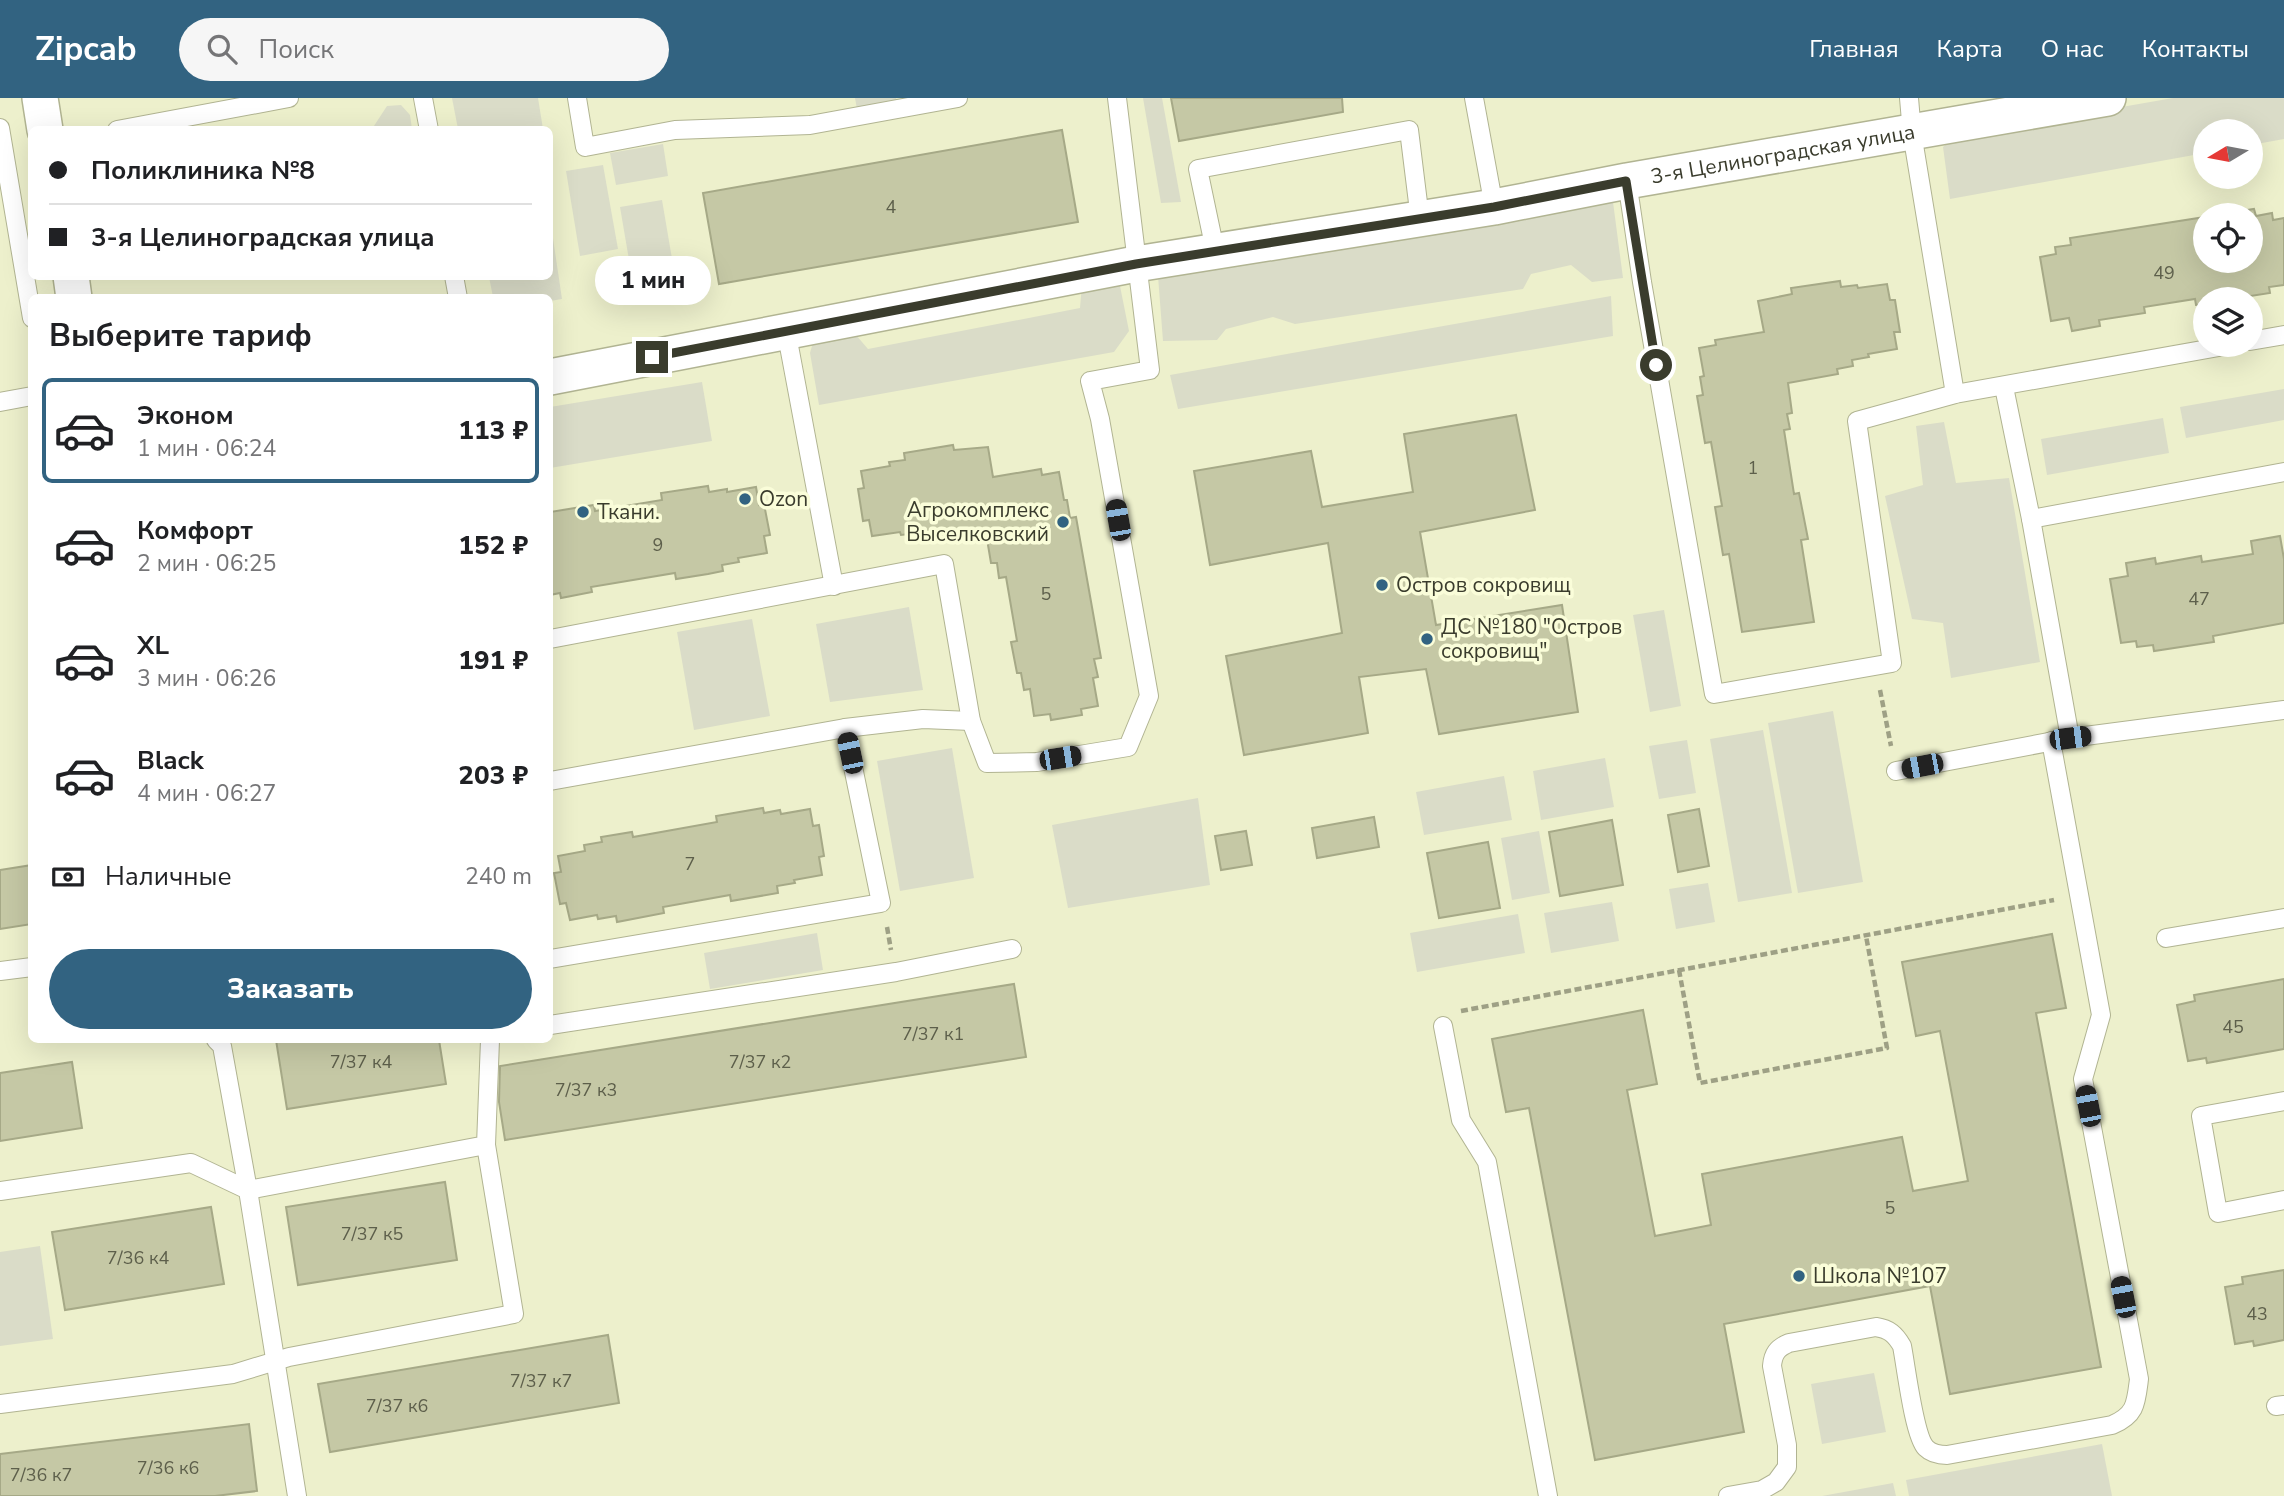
<!DOCTYPE html>
<html lang="ru">
<head>
<meta charset="utf-8">
<style>
  body { margin:0; font-family:"Nunito Sans",sans-serif; background:#f6f6f6; color:#202124; height:100vh; display:flex; flex-direction:column; font-size:26px; white-space:nowrap }
  * { box-sizing:border-box; margin:0 }
  p { font-size:23px; color:#757577 }
  .icon { flex:none; width:38px; height:38px; fill:none; stroke:currentColor; stroke-width:2; stroke-linecap:round; stroke-linejoin:round }
  .map { position:relative; flex:1; overflow:hidden }
  .details { position:absolute; left:28px; top:196px; width:525px; height:749px; display:flex; flex-direction:column; background:#fff; border-radius:10px; box-shadow:0 7px 28px #0002 }
  .details>* { flex:none }
  .top-card { position:absolute; left:28px; top:28px; width:525px; height:154px; border-radius:10px; box-shadow:0 7px 28px #0002; display:grid; align-content:center; height:154px; padding:0 21px; background:#fff }
  .needle { width:46px; rotate:260deg }
  .controls { position:absolute; left:2193px; top:21px; display:grid; gap:14px }
  .controls a { display:grid; place-items:center; width:70px; height:70px; border-radius:50%; background:#fff; box-shadow:0 7px 28px #0002; font-size:35px }
  .end { position:absolute; width:32px; height:32px; margin:-16px; border:9px solid #3a3c2d; background:#fff; box-shadow:0 0 0 4px #fff }
  .from { border-radius:50% }
  .bubble { position:absolute; height:49px; border-radius:24px; background:#fff; box-shadow:0 7px 28px #0002; font-size:23px; font-weight:800; line-height:49px; text-align:center }
  .car { position:absolute; width:21px; height:42px; margin:-21px -10px; border-radius:9px; box-shadow:0 0 5px 2px #0007; background:linear-gradient(#222 24%,#8ab4d8 0 40%,#222 0 76%,#8ab4d8 0 86%,#222 0) }
  .top-card b { display:flex; align-items:center; gap:24px; height:66px; font-size:26px }
  .top-card b+b { border-top:2px solid #e0e0e0 }
  .top-card i { width:18px; height:18px; background:#202124 }
  ul { padding:0; list-style:none }
  li { display:flex; align-items:center; gap:21px; height:105px; margin:0 14px 10px; padding:0 7px; border:4px solid transparent; border-radius:10px }
  li div { flex:1 }
  li b { display:block; font-size:26px }
  li em { font-style:normal; font-weight:800 }
  li.on { border-color:#326381 }
  li>.icon { width:63px; height:63px; stroke-width:1.5 }
  h2 { padding:0 21px; font-size:32px; line-height:84px }
  .pay { display:flex; align-items:center; gap:18px; height:77px; padding:0 21px; font-size:26px }
  .pay p { margin-inline-start:auto }
  .button { display:flex; gap:14px; margin-top:auto; padding:14px 21px }
  .button a { flex:1; height:80px; border-radius:42px; background:#326381; color:#fff; font-size:28px; font-weight:800; line-height:80px; text-align:center }
  header { display:flex; align-items:center; gap:42px; box-sizing:border-box; height:98px; padding:0 35px; background:#326381; color:#fff }
  header strong { font-size:33px }
  nav { display:flex; gap:38px; margin-inline-start:auto; font-size:24px }
  .search { width:490px; height:63px; background:#f6f6f6; display:flex; align-items:center; gap:18px; box-sizing:border-box; padding:0 24px; border-radius:38px; color:#757577; font-size:26px }
  .map>svg:first-child { display:block }
  .green { fill:#dadcc8 }
  .building { fill:#c5c8a5; stroke:#a6a987; stroke-width:2 }
  .lines { fill:none; stroke-linecap:round; stroke-linejoin:round }
  .lane-casing { stroke:#b1b492; stroke-width:20 }
  .street-casing { stroke:#b1b492; stroke-width:38 }
  .path { stroke:#9ea085; stroke-width:4.5; stroke-dasharray:7 3.5; stroke-linecap:butt }
  .lane { stroke:#fff; stroke-width:18 }
  .street { stroke:#fff; stroke-width:35 }
  .route { stroke:#3a3c2d; stroke-width:9 }
  .poi-dot { fill:#326381; stroke:#fafdd9; stroke-width:2.5 }
  .labels { text-anchor:middle; stroke-width:7; stroke-linejoin:round; paint-order:stroke }
  .number-label { font-size:18px; fill:#5d5f4b }
  .street-label { font-size:21px; fill:#3a3c2d; stroke:#fafdd9 }
  .poi-label { font-size:21px; fill:#3a3c2d; stroke:#fafdd9; text-anchor:start }
</style>
</head>
<body>
<header>
<strong>Zipcab</strong>
<div class="search"><svg class="icon" aria-label="search" viewBox="0 0 24 24"><circle cx="10" cy="10" r="6"/><path d="M15 15l6 6"/></svg>Поиск</div>
<nav><a>Главная</a><a>Карта</a><a>О нас</a><a>Контакты</a></nav>
</header>
<div class="map">
<svg width="2284" height="1398" viewBox="0 0 2284 1398">
  <rect width="100%" height="100%" fill="#edf0cc"/>
  <!-- green -->
  <g class="green">
    <path d="M 452,0 L 538,0 L 543,31 L 458,31 Z"/>
    <path d="M 855,0 L 896,0 L 897,4 L 857,11 Z"/>
    <path d="M 1143,0 L 1162,0 L 1181,104 L 1161,105 Z"/>
    <path d="M 2173,0 L 2284,0 L 2284,41 L 2251,47 L 2250,33 L 2205,33 L 2205,55 L 1950,101 L 1943,49 L 1956,38 Z"/>
    <path d="M 401,7 L 410,17 L 412,31 L 369,31 L 372,31 L 387,8 Z"/>
    <path d="M 663,46 L 668,78 L 616,87 L 610,55 Z"/>
    <path d="M 603,67 L 618,151 L 580,158 L 566,73 Z"/>
    <path d="M 662,102 L 677,190 L 635,197 L 620,109 Z"/>
    <path d="M 1613,104 L 1623,180 L 1592,184 L 1571,167 L 1531,176 L 1523,191 L 1295,226 L 1273,219 L 1226,231 L 1217,242 L 1163,243 L 1158,178 L 1469,125 Z"/>
    <path d="M 550,120 L 562,201 L 550,203 L 550,200 L 493,199 L 489,179 L 550,178 Z"/>
    <path d="M 1119,183 L 1129,233 L 1114,254 L 819,307 L 810,255 L 815,237 L 850,230 L 868,251 L 1080,210 L 1082,186 Z"/>
    <path d="M 1611,198 L 1613,238 L 1178,311 L 1170,277 Z"/>
    <path d="M 702,284 L 712,343 L 550,370 L 550,309 Z"/>
    <path d="M 2284,291 L 2284,322 L 2186,340 L 2180,309 Z"/>
    <path d="M 2163,320 L 2169,355 L 2047,377 L 2041,341 Z"/>
    <path d="M 1944,324 L 1956,385 L 2009,380 L 2040,564 L 1951,580 L 1943,525 L 1912,521 L 1885,398 L 1923,387 L 1916,328 Z"/>
    <path d="M 909,509 L 923,592 L 830,604 L 816,526 Z"/>
    <path d="M 1664,512 L 1681,608 L 1650,614 L 1633,517 Z"/>
    <path d="M 752,521 L 770,618 L 694,632 L 677,534 Z"/>
    <path d="M 1833,613 L 1863,784 L 1798,795 L 1768,625 Z"/>
    <path d="M 1763,632 L 1792,795 L 1738,804 L 1710,641 Z"/>
    <path d="M 1687,642 L 1696,695 L 1659,701 L 1649,648 Z"/>
    <path d="M 952,650 L 974,780 L 900,793 L 877,663 Z"/>
    <path d="M 1605,660 L 1614,709 L 1541,722 L 1533,673 Z"/>
    <path d="M 1504,678 L 1512,722 L 1424,737 L 1416,694 Z"/>
    <path d="M 1198,700 L 1210,787 L 1068,810 L 1052,727 Z"/>
    <path d="M 1539,733 L 1550,795 L 1512,802 L 1501,740 Z"/>
    <path d="M 1708,785 L 1715,824 L 1676,831 L 1669,791 Z"/>
    <path d="M 1612,804 L 1619,843 L 1551,855 L 1544,815 Z"/>
    <path d="M 1518,816 L 1525,855 L 1417,874 L 1410,835 Z"/>
    <path d="M 817,835 L 823,872 L 710,891 L 704,855 Z"/>
    <path d="M 40,1148 L 53,1241 L 0,1248 L 0,1154 Z"/>
    <path d="M 1874,1275 L 1886,1334 L 1822,1346 L 1811,1286 Z"/>
    <path d="M 2102,1346 L 2112,1398 L 1909,1398 L 1906,1382 Z"/>
    <path d="M 1893,1385 L 1896,1398 L 1822,1398 Z"/>
  </g>
  <!-- building -->
  <g class="building">
    <path d="M 1171,0 L 1342,0 L 1343,14 L 1179,43 Z"/>
    <path d="M 1062,32 L 1078,124 L 719,186 L 703,95 Z"/>
    <path d="M 2254,111 L 2256,118 L 2272,115 L 2273,122 L 2284,120 L 2284,187 L 2269,189 L 2270,195 L 2231,201 L 2205,201 L 2205,206 L 2196,207 L 2195,201 L 2144,209 L 2145,215 L 2099,222 L 2100,228 L 2072,233 L 2069,220 L 2051,223 L 2040,159 L 2056,156 L 2055,149 L 2071,147 L 2070,140 L 2205,119 L 2205,163 L 2250,163 L 2250,117 L 2216,117 Z"/>
    <path d="M 1840,183 L 1841,189 L 1857,187 L 1858,190 L 1887,186 L 1890,202 L 1895,202 L 1900,234 L 1894,234 L 1897,251 L 1868,256 L 1869,259 L 1852,262 L 1853,268 L 1837,271 L 1838,276 L 1788,285 L 1792,315 L 1787,316 L 1790,331 L 1784,332 L 1794,396 L 1799,395 L 1808,441 L 1801,442 L 1814,524 L 1742,534 L 1729,456 L 1723,457 L 1715,409 L 1722,408 L 1711,344 L 1705,345 L 1697,298 L 1703,297 L 1700,279 L 1704,278 L 1699,250 L 1716,247 L 1715,242 L 1764,234 L 1758,203 L 1792,196 L 1791,190 Z"/>
    <path d="M 1516,317 L 1535,412 L 1420,434 L 1436,527 L 1562,507 L 1578,614 L 1439,636 L 1426,571 L 1359,579 L 1368,635 L 1244,657 L 1226,558 L 1342,535 L 1328,445 L 1210,467 L 1194,373 L 1311,353 L 1322,409 L 1413,394 L 1404,336 Z"/>
    <path d="M 953,347 L 954,352 L 988,349 L 993,379 L 1041,371 L 1042,377 L 1059,374 L 1064,402 L 1067,402 L 1070,420 L 1076,419 L 1101,560 L 1094,561 L 1098,579 L 1093,580 L 1098,608 L 1081,611 L 1082,617 L 1051,622 L 1050,616 L 1034,618 L 1030,591 L 1024,592 L 1021,575 L 1017,575 L 1011,544 L 1017,543 L 1006,479 L 999,480 L 997,465 L 991,465 L 986,435 L 936,444 L 935,438 L 919,441 L 918,435 L 901,437 L 900,434 L 872,438 L 869,422 L 863,423 L 858,391 L 864,390 L 861,373 L 890,368 L 889,364 L 905,362 L 904,355 Z"/>
    <path d="M 708,388 L 709,394 L 727,391 L 727,394 L 756,389 L 759,407 L 764,406 L 770,437 L 764,438 L 767,455 L 738,460 L 739,464 L 722,467 L 723,473 L 708,476 L 676,481 L 675,475 L 591,489 L 592,494 L 561,500 L 560,495 L 550,497 L 550,414 L 594,407 L 595,413 L 662,402 L 661,395 Z"/>
    <path d="M 2280,438 L 2284,461 L 2284,525 L 2213,538 L 2214,544 L 2154,553 L 2153,547 L 2137,549 L 2136,543 L 2121,545 L 2110,481 L 2128,478 L 2126,465 L 2155,460 L 2156,466 L 2201,458 L 2202,464 L 2253,456 L 2251,443 Z"/>
    <path d="M 763,710 L 764,715 L 780,712 L 781,716 L 810,711 L 813,728 L 819,727 L 824,758 L 819,759 L 822,777 L 794,782 L 795,785 L 777,788 L 778,795 L 731,803 L 730,797 L 663,809 L 664,815 L 617,824 L 616,818 L 598,821 L 597,817 L 570,822 L 566,805 L 560,806 L 554,775 L 561,774 L 558,758 L 585,753 L 584,747 L 602,744 L 601,739 L 632,734 L 633,739 L 717,724 L 716,718 Z"/>
    <path d="M 1699,711 L 1709,768 L 1678,774 L 1668,717 Z"/>
    <path d="M 1374,719 L 1379,749 L 1317,760 L 1312,730 Z"/>
    <path d="M 1612,722 L 1623,787 L 1560,798 L 1549,734 Z"/>
    <path d="M 1246,733 L 1252,767 L 1221,772 L 1215,738 Z"/>
    <path d="M 1488,744 L 1500,810 L 1439,820 L 1427,755 Z"/>
    <path d="M 32,767 L 32,826 L 0,831 L 0,772 Z"/>
    <path d="M 2052,836 L 2066,910 L 2036,915 L 2101,1269 L 1950,1296 L 1930,1188 L 1724,1226 L 1744,1334 L 1595,1362 L 1529,1010 L 1506,1014 L 1492,941 L 1643,912 L 1657,986 L 1627,992 L 1655,1138 L 1711,1127 L 1702,1076 L 1902,1039 L 1913,1093 L 1968,1083 L 1940,933 L 1916,938 L 1902,864 Z"/>
    <path d="M 2284,881 L 2284,951 L 2207,965 L 2206,960 L 2188,963 L 2177,907 L 2195,903 L 2194,897 Z"/>
    <path d="M 1014,886 L 1026,959 L 505,1042 L 499,1004 L 500,968 Z"/>
    <path d="M 276,942 L 439,942 L 446,986 L 287,1011 Z"/>
    <path d="M 72,964 L 82,1030 L 0,1043 L 0,975 Z"/>
    <path d="M 445,1084 L 457,1162 L 298,1187 L 286,1109 Z"/>
    <path d="M 211,1109 L 224,1186 L 65,1212 L 52,1134 Z"/>
    <path d="M 2284,1172 L 2284,1242 L 2254,1248 L 2253,1243 L 2235,1246 L 2225,1189 L 2243,1186 L 2242,1179 Z"/>
    <path d="M 608,1237 L 619,1305 L 330,1354 L 318,1286 Z"/>
    <path d="M 249,1326 L 257,1393 L 215,1398 L 0,1398 L 0,1356 Z"/>
  </g>
  <g class="lines">
    <!-- lane casing -->
    <g class="lane-casing">
      <g id="lane">
        <path d="M 423,0 L 429,32"/>
        <path d="M 577,0 L 585,49 L 675,32 L 810,27 L 958,0"/>
        <path d="M 1474,0 L 1494,109"/>
        <path d="M 1909,0 L 1912,35 L 1955,296"/>
        <path d="M 0,30 L 32,220"/>
        <path d="M 117,32 L 289,0"/>
        <path d="M 1627,83 L 1642,184 L 1714,596 L 1892,565 L 1857,323 L 1955,296 L 2230,247"/>
        <path d="M 1215,152 L 1198,71 L 1409,32 L 1420,121"/>
        <path d="M 454,178 L 458,200"/>
        <path d="M 786,232 L 834,488"/>
        <path d="M 2250,243 L 2284,237"/>
        <path d="M 2004,289 L 2031,421 L 2070,640"/>
        <path d="M 0,304 L 32,298"/>
        <path d="M 2031,421 L 2284,374"/>
        <path d="M 550,541 L 944,466 L 971,623 L 987,665 L 1037,664 L 1128,649 L 1149,598 L 1100,321 L 1090,283 L 1150,272 L 1117,0"/>
        <path d="M 1896,673 L 2070,640 L 2284,612"/>
        <path d="M 550,683 L 845,630 L 923,621 L 971,623"/>
        <path d="M 2166,840 L 2284,820"/>
        <path d="M 550,861 L 881,805 L 845,630"/>
        <path d="M 0,873 L 32,869"/>
        <path d="M 550,927 L 896,874 L 1012,851"/>
        <path d="M 1443,928 L 1461,1022 L 1487,1064 L 1548,1398"/>
        <path d="M 216,942 L 222,948 L 248,1092 L 486,1047 L 490,942"/>
        <path d="M 2284,1003 L 2201,1018 L 2218,1115 L 2284,1102"/>
        <path d="M 0,1093 L 191,1065 L 248,1092 L 297,1398"/>
        <path d="M 0,1306 L 233,1276 L 289,1259 L 514,1216 L 486,1047"/>
        <path d="M 2276,1308 L 2284,1307"/>
        <path d="M 1728,1398 L 1762,1392 L 1776,1384 L 1787,1369 L 1787,1347 L 1772,1268 C 1773,1256 1777,1250 1789,1245 L 1876,1229 C 1889,1231 1895,1236 1902,1248 C 1906,1268 1914,1338 1926,1350 C 1932,1356 1940,1357 1947,1357 L 2112,1327 C 2136,1317 2136,1305 2139,1281 L 2083,981 L 2101,917 L 2051,643"/>
      </g>
    </g>
    <!-- street casing -->
    <g class="street-casing">
      <g id="street">
        <path d="M 40,0 L 45,32"/>
        <path d="M 71,178 L 74,200"/>
        <path id="s1" d="M 550,279 L 1136,166 L 1494,109 L 1627,83 L 2108,0"/>
      </g>
    </g>
    <!-- path -->
    <g class="path">
      <path d="M 1880,592 L 1891,648"/>
      <path d="M 887,829 L 891,852"/>
      <path d="M 1679,872 L 1700,985 L 1887,950 L 1866,838"/>
      <path d="M 1461,913 L 2054,802"/>
    </g>
    <!-- lane -->
    <use href="#lane" class="lane"/>
    <!-- street -->
    <use href="#street" class="street"/>
  </g>
  <g class="lines">
    <!-- route -->
    <path class="route" d="M 652,259 L 1136,166 L 1494,109 L 1626,83 L 1656,267"/>
  </g>
  <!-- markers -->
  <g class="poi-dot">
    <circle cx="745" cy="401" r="7"/>
    <circle cx="583" cy="414" r="7"/>
    <circle cx="1063" cy="424" r="7"/>
    <circle cx="1382" cy="487" r="7"/>
    <circle cx="1427" cy="541" r="7"/>
    <circle cx="1799" cy="1178" r="7"/>
  </g>
  <g class="labels">
    <!-- number labels -->
    <g class="number-label">
      <text x="891" y="115">4</text>
      <text x="2164" y="181">49</text>
      <text x="1753" y="376">1</text>
      <text x="658" y="453">9</text>
      <text x="1046" y="502">5</text>
      <text x="2199" y="507">47</text>
      <text x="690" y="772">7</text>
      <text x="2233" y="935">45</text>
      <text x="933" y="942">7/37 к1</text>
      <text x="361" y="970">7/37 к4</text>
      <text x="760" y="970">7/37 к2</text>
      <text x="586" y="998">7/37 к3</text>
      <text x="1890" y="1116">5</text>
      <text x="372" y="1142">7/37 к5</text>
      <text x="138" y="1166">7/36 к4</text>
      <text x="2257" y="1222">43</text>
      <text x="541" y="1289">7/37 к7</text>
      <text x="397" y="1314">7/37 к6</text>
      <text x="168" y="1376">7/36 к6</text>
      <text x="41" y="1383">7/36 к7</text>
    </g>
    <!-- street labels -->
    <g class="street-label">
      <text dy="7" stroke="none"><textPath href="#s1" startOffset="1253">3-я Целиноградская улица</textPath></text>
    </g>
    <!-- poi labels -->
    <g class="poi-label">
      <text x="759" y="408">Ozon</text>
      <text x="1049" y="419" text-anchor="end">Агрокомплекс<tspan x="1049" dy="24">Выселковский</tspan></text>
      <text x="597" y="421">Ткани.</text>
      <text x="1396" y="494">Остров сокровищ</text>
      <text x="1441" y="536">ДС №180 "Остров<tspan x="1441" dy="24">сокровищ"</tspan></text>
      <text x="1813" y="1185">Школа №107</text>
    </g>
  </g>
</svg>
<div class="controls">
<a><svg class="needle" viewBox="-14 -14 28 28"><path d="M0-13l5 13h-10z" fill="#e53935"/><path d="M0 13l5-13h-10z" fill="#757577"/></svg></a>
<a><svg class="icon" aria-label="locate" viewBox="0 0 24 24"><circle cx="12" cy="12" r="6"/><path d="M12 2v4M12 18v4M2 12h4M18 12h4"/></svg></a>
<a><svg class="icon" aria-label="layers" viewBox="0 0 24 24"><path d="M12 4l9 5-9 5-9-5zM3 14l9 5 9-5"/></svg></a>
</div>
<i class="end from" style="left:1656px;top:267px"></i>
<i class="end" style="left:652px;top:259px"></i>
<div class="bubble" style="left:595px;top:158px;width:116px">1 мин</div>
<i class="car" style="left:1118px;top:422px;rotate:350deg"></i>
<i class="car" style="left:2070px;top:640px;rotate:83deg"></i>
<i class="car" style="left:850px;top:655px;rotate:348deg"></i>
<i class="car" style="left:1060px;top:660px;rotate:81deg"></i>
<i class="car" style="left:1922px;top:668px;rotate:259deg"></i>
<i class="car" style="left:2088px;top:1008px;rotate:349deg"></i>
<i class="car" style="left:2123px;top:1199px;rotate:349deg"></i>
<div class="top-card">
<b><i class="from"></i>Поликлиника №8</b>
<b><i></i>3-я Целиноградская улица</b>
</div>
<section class="details">
<h2>Выберите тариф</h2>
<ul>
<li class="on"><svg class="icon" aria-label="car" viewBox="0 0 24 24"><path d="M5 17H2v-5l4-1 3-4h7l3 4 3 1v5h-3M9 17h6M6 11h13"/><circle cx="7" cy="17" r="2"/><circle cx="17" cy="17" r="2"/></svg><div><b>Эконом</b><p>1 мин · 06:24</p></div><em>113 ₽</em></li>
<li><svg class="icon" aria-label="car" viewBox="0 0 24 24"><path d="M5 17H2v-5l4-1 3-4h7l3 4 3 1v5h-3M9 17h6M6 11h13"/><circle cx="7" cy="17" r="2"/><circle cx="17" cy="17" r="2"/></svg><div><b>Комфорт</b><p>2 мин · 06:25</p></div><em>152 ₽</em></li>
<li><svg class="icon" aria-label="car" viewBox="0 0 24 24"><path d="M5 17H2v-5l4-1 3-4h7l3 4 3 1v5h-3M9 17h6M6 11h13"/><circle cx="7" cy="17" r="2"/><circle cx="17" cy="17" r="2"/></svg><div><b>XL</b><p>3 мин · 06:26</p></div><em>191 ₽</em></li>
<li><svg class="icon" aria-label="car" viewBox="0 0 24 24"><path d="M5 17H2v-5l4-1 3-4h7l3 4 3 1v5h-3M9 17h6M6 11h13"/><circle cx="7" cy="17" r="2"/><circle cx="17" cy="17" r="2"/></svg><div><b>Black</b><p>4 мин · 06:27</p></div><em>203 ₽</em></li>
</ul>
<div class="pay"><svg class="icon" aria-label="cash" viewBox="0 0 24 24"><path d="M3 7h18v10H3z"/><circle cx="12" cy="12" r="2"/></svg>Наличные<p>240 m</p></div>
<div class="button"><a>Заказать</a></div>
</section>
</div>
</body>
</html>
